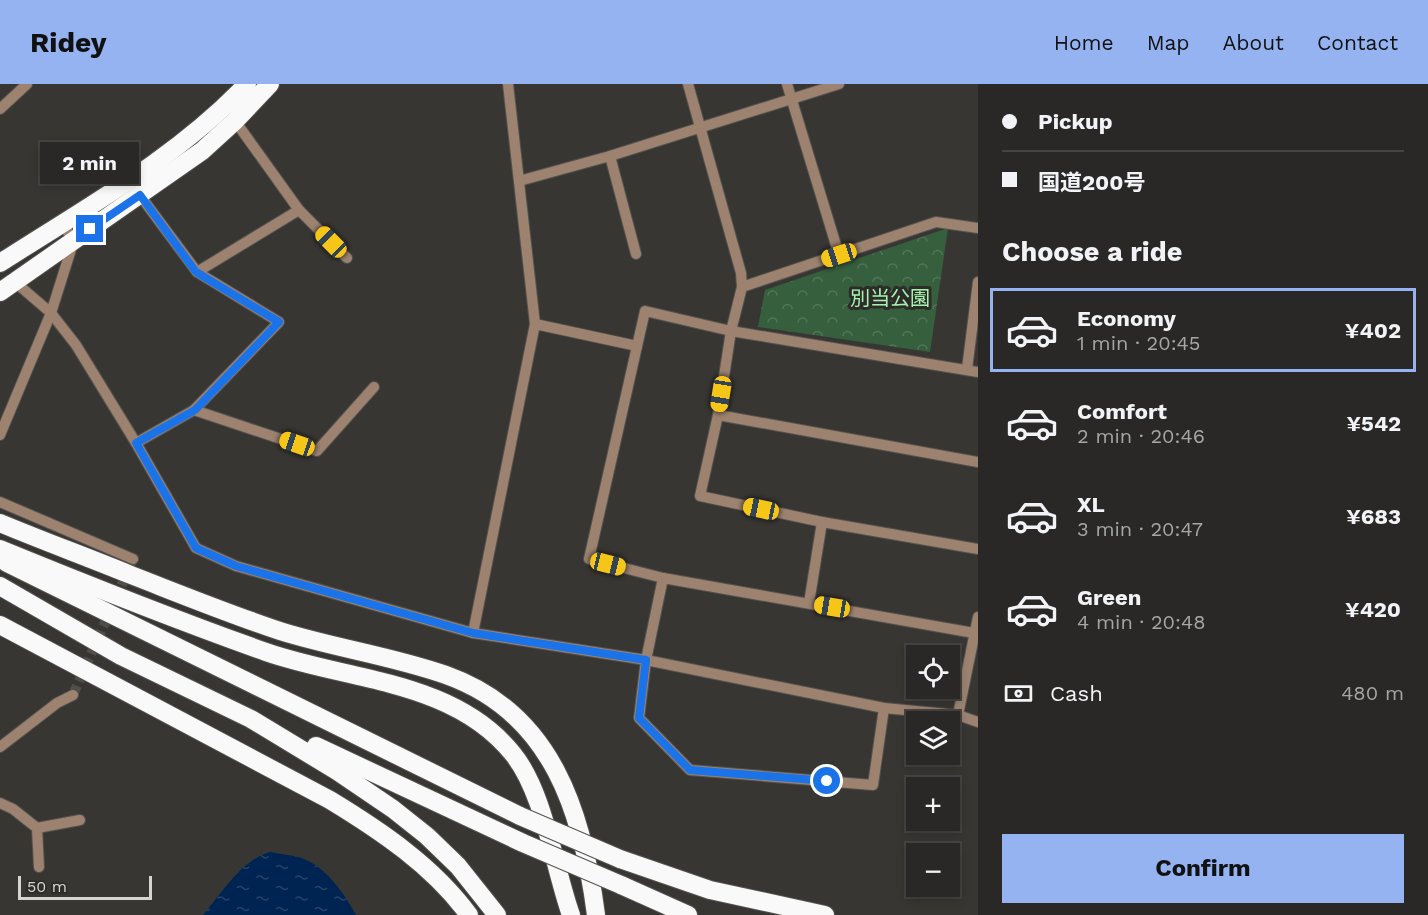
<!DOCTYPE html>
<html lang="en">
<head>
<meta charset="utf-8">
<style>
  body { margin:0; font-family:"Work Sans","Noto Sans JP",sans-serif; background:#32302e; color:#f1f3f6; height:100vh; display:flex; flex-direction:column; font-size:22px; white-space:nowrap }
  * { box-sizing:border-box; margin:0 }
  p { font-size:20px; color:#a5a6a7 }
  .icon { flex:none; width:33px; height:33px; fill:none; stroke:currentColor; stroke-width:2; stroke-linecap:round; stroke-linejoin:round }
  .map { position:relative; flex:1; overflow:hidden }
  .sheet { display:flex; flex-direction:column; background:#2a2826; width:450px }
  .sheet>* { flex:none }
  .top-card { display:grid; align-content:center; height:132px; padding:0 24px; background:#2a2826 }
  .fabs { position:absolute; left:906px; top:561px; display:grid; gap:12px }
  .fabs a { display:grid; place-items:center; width:54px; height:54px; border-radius:0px; background:#2a2826; box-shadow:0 3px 9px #0003,0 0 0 2px #464443; font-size:30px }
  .scale { position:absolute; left:18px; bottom:15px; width:134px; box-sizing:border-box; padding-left:6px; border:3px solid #d6d5d3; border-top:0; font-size:16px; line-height:21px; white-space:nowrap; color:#d6d5d3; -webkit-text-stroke:4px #2e2c29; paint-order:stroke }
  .end { position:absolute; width:27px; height:27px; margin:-14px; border:8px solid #1a73e8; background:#fff; box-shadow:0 0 0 3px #fff }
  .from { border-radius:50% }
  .bubble { position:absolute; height:42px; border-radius:0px; background:#2a2826; box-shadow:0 3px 9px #0003,0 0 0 2px #464443; font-size:20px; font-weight:700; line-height:42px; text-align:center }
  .car { position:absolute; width:18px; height:36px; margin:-18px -9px; border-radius:8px; box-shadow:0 0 4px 2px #0007; background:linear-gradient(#f5c518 24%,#345 0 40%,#f5c518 0 76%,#345 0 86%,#f5c518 0) }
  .top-card b { display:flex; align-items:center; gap:21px; height:57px; font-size:22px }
  .top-card b+b { border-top:2px solid #464443 }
  .top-card i { width:15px; height:15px; background:#f1f3f6 }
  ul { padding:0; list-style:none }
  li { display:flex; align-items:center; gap:18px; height:84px; margin:0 12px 9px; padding:0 12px; border:3px solid transparent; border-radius:0px }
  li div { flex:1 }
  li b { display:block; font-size:22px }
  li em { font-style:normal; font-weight:700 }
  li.current { border-color:#95b2f1 }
  li>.icon { width:54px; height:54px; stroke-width:1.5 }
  h2 { padding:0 24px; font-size:27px; line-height:72px }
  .pay { display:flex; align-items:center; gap:15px; height:66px; padding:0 24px; font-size:22px }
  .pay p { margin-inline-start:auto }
  .cta { display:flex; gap:12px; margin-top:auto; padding:12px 24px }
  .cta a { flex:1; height:69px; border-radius:0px; background:#95b2f1; color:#111; font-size:24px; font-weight:700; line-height:69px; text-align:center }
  header { display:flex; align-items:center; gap:36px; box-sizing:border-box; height:84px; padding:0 30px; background:#95b2f1; color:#111 }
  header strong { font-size:28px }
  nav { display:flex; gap:33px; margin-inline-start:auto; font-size:21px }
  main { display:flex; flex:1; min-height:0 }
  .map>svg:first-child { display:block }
  .park { fill:url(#park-crowns) }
  .water { fill:url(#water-ripples) }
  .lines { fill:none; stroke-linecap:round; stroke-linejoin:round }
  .minor-tunnel { stroke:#504e4b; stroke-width:10; stroke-dasharray:10 5; stroke-linecap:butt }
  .minor-casing { stroke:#545350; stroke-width:12 }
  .highway-casing { stroke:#545350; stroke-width:20 }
  .minor { stroke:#9c826f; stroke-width:10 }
  .highway { stroke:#f9f9f9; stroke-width:18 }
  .highway-bridge-casing { stroke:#545350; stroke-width:20; stroke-linecap:butt }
  .highway-bridge { stroke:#f9f9f9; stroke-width:18 }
  .route { stroke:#1a73e8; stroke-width:8 }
  .labels { text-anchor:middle; stroke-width:6; stroke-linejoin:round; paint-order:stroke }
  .park-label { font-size:20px; fill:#a2f4af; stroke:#2e2c29 }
</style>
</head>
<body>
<header>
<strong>Ridey</strong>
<nav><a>Home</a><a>Map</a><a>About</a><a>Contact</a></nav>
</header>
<main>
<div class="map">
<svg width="978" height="831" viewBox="0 0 978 831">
  <defs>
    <pattern id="park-crowns" width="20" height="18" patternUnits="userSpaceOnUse" patternTransform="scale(1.5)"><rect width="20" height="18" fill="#355f3d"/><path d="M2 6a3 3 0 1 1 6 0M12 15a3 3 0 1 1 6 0" fill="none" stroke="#527558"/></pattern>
    <pattern id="water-ripples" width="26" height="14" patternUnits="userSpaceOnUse" patternTransform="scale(1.5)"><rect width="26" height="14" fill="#002452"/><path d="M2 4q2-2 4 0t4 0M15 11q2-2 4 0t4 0" fill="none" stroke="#24436a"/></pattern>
  </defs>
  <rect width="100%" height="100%" fill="#383633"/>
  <!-- park -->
  <path class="park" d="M 948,144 L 930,268 L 758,243 L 765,206 Z"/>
  <!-- water -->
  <path class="water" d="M 270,768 C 280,770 292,771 302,774 C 326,783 344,809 356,831 L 203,831 C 221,810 242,775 270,768 Z"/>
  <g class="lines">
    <!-- minor-tunnel -->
    <path class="minor-tunnel" d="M 73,611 L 133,475"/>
    <!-- minor casing -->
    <g class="minor-casing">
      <g id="minor">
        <path d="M 688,0 L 741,189 L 742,203"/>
        <path d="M 787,0 L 839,171"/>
        <path d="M 0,25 L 27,0"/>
        <path d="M 233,34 L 299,126"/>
        <path d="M 610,72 L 636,170"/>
        <path d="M 519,97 L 610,72 L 839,0"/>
        <path d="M 136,106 L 197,188"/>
        <path d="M 978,144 L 936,138 L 742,203 L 731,247 L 718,331 L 700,412 L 822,438 L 978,465"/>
        <path d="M 15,198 L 51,229 L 76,261 L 136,359 L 196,464 L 236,482 L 473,549 L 646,576 L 884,624 L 958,631 L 978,638"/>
        <path d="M 535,240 L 637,262"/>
        <path d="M 967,285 L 978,198"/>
        <path d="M 194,326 L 279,238 L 197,188 L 299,126 L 347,174"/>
        <path d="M 718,331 L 978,378"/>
        <path d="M 0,351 L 51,229 L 74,156 L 61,139"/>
        <path d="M 136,359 L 194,326 L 317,367 L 374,303"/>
        <path d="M 0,418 L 133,475"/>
        <path d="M 663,494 L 646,576 L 639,634 L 690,686 L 873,701 L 884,624"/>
        <path d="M 809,519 L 822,438"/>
        <path d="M 473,549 L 535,240 L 508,0"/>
        <path d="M 974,549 L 663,494 L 589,475 L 645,227 L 731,247 L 978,288"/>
        <path d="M 958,631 L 978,533"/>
        <path d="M 0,663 L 57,619 L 73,611"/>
        <path d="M 0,719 L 13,725 L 37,744 L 39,783"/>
        <path d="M 37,744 L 80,736"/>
      </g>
    </g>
    <!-- highway casing -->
    <g class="highway-casing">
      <g id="highway">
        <path d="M 0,179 C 85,124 177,74 247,0"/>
        <path d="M 0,208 L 202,67 L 235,37 L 270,0"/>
        <path d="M 0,439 C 43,457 87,473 131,491 C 180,510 229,530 280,547 C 334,564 392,572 446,591 C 553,629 583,730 596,831"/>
        <path d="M 0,465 C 88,501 176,536 266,568 C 349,597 454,596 513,670 C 544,708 554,783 571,831"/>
        <path d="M 7,479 L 520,732"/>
        <path d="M 0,502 L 121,572 L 251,635 L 337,687 L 393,725 L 427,752 L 458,782 L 497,831"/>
        <path d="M 0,541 L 330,716 C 381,747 433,782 469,831"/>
        <path d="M 316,662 L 523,759"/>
        <path d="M 620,775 L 710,806 L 825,831"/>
        <path d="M 621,801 L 688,831"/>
      </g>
    </g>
    <!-- minor -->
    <use href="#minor" class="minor"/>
    <!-- highway -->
    <use href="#highway" class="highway"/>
    <!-- highway-bridge casing -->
    <g class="highway-bridge-casing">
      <g id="highway-bridge">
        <path d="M 520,732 L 620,775"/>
        <path d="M 523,759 L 621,801"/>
      </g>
    </g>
    <!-- highway-bridge -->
    <use href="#highway-bridge" class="highway-bridge"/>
  </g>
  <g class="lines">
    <!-- route -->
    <path class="route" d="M 90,145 L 140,111 L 196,188 L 279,238 L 195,326 L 136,359 L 196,464 L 236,482 L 473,549 L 646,576 L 639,634 L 690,686 L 827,697"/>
  </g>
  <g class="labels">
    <!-- park labels -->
    <g class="park-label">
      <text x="890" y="221">別当公園</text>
    </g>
  </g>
</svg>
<div class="fabs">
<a><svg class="icon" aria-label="locate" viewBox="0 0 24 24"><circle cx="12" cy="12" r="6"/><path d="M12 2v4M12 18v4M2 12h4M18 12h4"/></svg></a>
<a><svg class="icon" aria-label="layers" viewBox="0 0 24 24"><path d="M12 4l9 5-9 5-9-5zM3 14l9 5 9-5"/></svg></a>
<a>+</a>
<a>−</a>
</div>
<div class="scale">50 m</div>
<i class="end from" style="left:827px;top:697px"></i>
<i class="end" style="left:90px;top:145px"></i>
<div class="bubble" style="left:40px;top:58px;width:99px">2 min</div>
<i class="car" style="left:331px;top:158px;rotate:315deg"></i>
<i class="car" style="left:839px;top:171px;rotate:252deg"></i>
<i class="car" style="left:721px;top:310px;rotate:189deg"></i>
<i class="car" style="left:297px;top:360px;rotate:289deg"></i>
<i class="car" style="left:761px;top:425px;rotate:282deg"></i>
<i class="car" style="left:608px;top:480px;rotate:104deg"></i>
<i class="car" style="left:832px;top:523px;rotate:280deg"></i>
</div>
<section class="sheet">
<div class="top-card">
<b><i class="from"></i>Pickup</b>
<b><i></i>国道200号</b>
</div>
<h2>Choose a ride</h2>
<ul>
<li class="current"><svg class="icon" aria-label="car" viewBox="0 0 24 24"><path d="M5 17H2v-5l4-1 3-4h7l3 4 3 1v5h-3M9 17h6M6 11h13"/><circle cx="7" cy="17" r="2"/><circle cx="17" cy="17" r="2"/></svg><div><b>Economy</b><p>1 min · 20:45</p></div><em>¥402</em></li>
<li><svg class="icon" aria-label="car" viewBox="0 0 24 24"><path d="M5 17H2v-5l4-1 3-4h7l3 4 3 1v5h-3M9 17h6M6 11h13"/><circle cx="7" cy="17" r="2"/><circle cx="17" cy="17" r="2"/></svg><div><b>Comfort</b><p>2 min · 20:46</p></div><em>¥542</em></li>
<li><svg class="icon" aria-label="car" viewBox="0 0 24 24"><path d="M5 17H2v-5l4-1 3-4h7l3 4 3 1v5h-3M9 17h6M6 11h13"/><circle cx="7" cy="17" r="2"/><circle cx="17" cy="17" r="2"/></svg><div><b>XL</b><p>3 min · 20:47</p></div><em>¥683</em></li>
<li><svg class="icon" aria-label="car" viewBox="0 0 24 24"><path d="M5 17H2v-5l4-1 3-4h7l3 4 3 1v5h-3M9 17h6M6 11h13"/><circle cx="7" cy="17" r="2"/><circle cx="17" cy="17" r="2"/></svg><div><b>Green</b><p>4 min · 20:48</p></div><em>¥420</em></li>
</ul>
<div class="pay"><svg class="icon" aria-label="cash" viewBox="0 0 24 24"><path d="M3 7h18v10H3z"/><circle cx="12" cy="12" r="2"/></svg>Cash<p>480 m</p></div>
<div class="cta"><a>Confirm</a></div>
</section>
</main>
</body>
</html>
